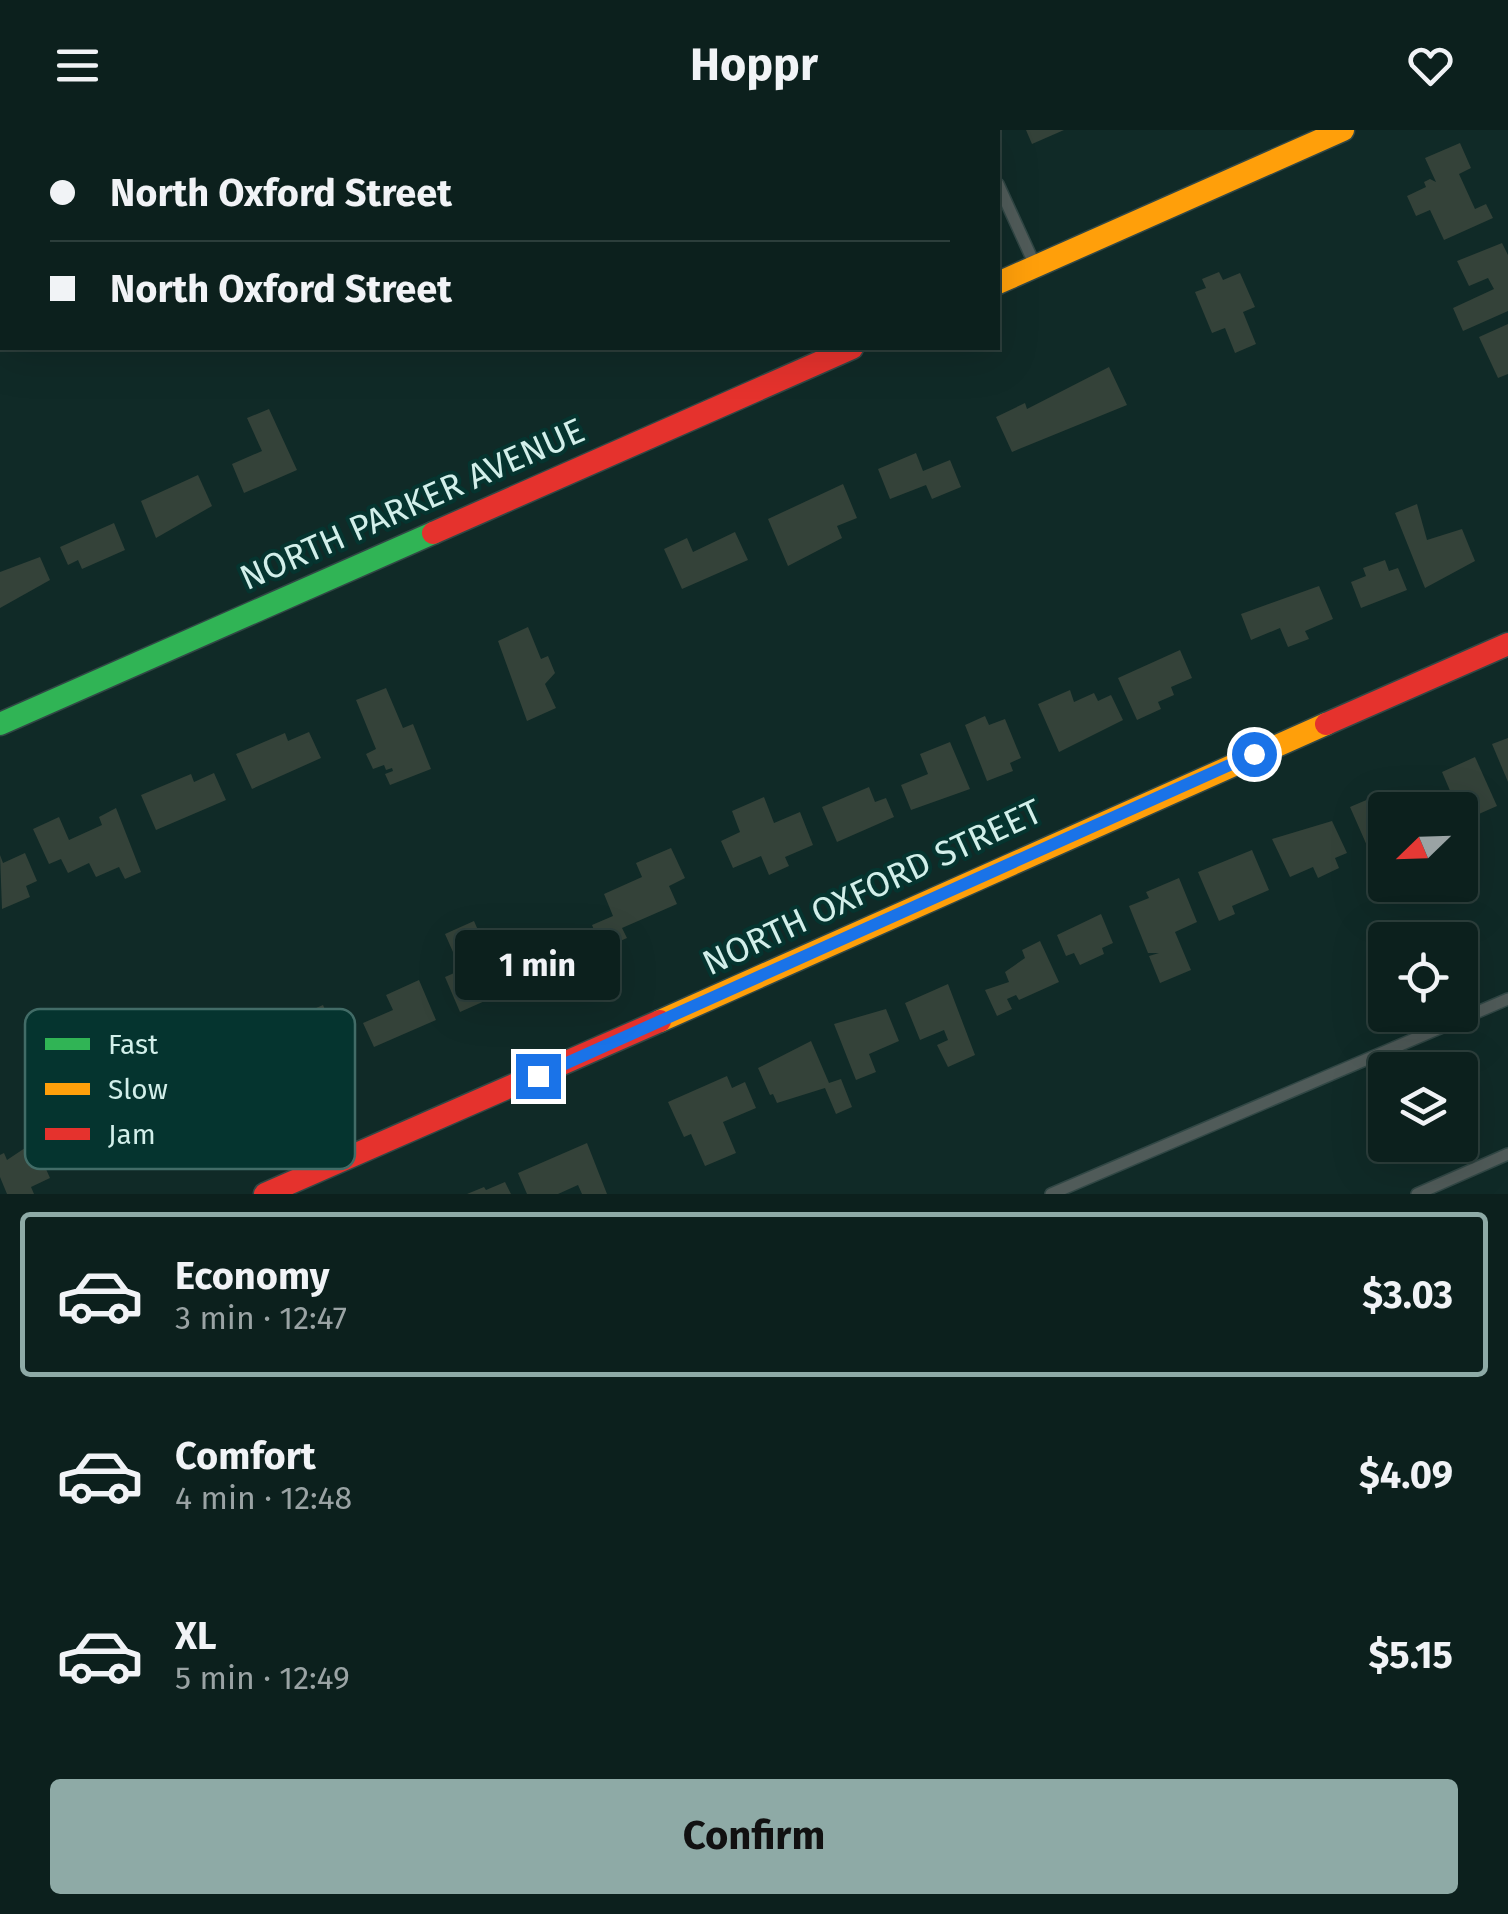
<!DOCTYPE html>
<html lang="en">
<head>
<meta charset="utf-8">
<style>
  body { margin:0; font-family:"Fira Sans",sans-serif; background:#1a2d2a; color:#f1f3f6; height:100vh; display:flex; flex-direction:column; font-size:38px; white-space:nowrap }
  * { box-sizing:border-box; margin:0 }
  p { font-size:32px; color:#9aa3a4 }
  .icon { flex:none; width:55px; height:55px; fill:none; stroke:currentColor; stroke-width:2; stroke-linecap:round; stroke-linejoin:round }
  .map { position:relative; height:1064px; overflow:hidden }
  .sheet { display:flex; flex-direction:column; background:#0c201d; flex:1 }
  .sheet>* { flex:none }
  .hud { position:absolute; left:0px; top:0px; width:1000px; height:220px; box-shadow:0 10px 40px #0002,0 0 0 2px #2c3e3b; display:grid; align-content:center; height:220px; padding:0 50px; background:#0c201d }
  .needle { width:65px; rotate:247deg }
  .tools { position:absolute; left:1368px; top:662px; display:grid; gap:20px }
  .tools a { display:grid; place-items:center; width:110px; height:110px; border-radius:10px; background:#0c201d; box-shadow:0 10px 40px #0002,0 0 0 2px #2c3e3b; font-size:50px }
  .end { position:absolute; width:45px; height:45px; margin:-22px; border:12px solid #1a73e8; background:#fff; box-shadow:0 0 0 5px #fff }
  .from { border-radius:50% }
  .bubble { position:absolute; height:70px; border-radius:10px; background:#0c201d; box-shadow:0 10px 40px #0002,0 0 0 2px #2c3e3b; font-size:32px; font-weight:700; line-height:70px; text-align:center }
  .hud b { display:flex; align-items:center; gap:35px; height:95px; font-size:38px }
  .hud b+b { border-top:2px solid #2c3e3b }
  .hud i { width:25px; height:25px; background:#f1f3f6 }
  ul { padding:18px 0 0; list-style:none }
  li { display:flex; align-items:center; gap:30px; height:165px; margin:0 20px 15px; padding:0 30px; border:5px solid transparent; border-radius:10px }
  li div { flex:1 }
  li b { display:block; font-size:38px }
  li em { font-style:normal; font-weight:700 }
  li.selected { border-color:#8eaaa6 }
  li>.icon { width:90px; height:90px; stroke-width:1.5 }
  .action { display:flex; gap:20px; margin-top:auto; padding:20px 50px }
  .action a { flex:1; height:115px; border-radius:10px; background:#8eaaa6; color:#111; font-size:40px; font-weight:700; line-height:115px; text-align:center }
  header { display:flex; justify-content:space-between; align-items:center; height:130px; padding:0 50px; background:#0c201d; font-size:45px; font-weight:700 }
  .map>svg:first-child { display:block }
  .building { fill:#344239 }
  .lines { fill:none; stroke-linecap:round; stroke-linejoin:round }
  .lane-casing { stroke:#314745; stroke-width:14 }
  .street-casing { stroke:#314745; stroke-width:25 }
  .fast-casing { stroke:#314745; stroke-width:25 }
  .slow-casing { stroke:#314745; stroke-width:25 }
  .jam-casing { stroke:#314745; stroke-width:25 }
  .lane { stroke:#505b59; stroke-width:11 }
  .street { stroke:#505b59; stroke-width:22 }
  .fast { stroke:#30b455; stroke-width:22 }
  .slow { stroke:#ff9f0a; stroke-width:22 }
  .jam { stroke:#e5322d; stroke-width:22 }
  .route { stroke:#1a73e8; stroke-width:12 }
  .labels { text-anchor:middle; stroke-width:8; stroke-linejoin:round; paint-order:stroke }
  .street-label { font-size:35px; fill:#d2efea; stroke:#05342f }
  .key { fill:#05342f; stroke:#426c67; stroke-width:2.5 }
  .key-label { font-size:28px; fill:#d2efea }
</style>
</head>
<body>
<header><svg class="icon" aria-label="menu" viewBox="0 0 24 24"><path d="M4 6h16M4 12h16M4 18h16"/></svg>Hoppr<svg class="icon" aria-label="heart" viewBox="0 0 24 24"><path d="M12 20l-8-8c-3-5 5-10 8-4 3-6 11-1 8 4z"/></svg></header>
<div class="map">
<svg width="1508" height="1064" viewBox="0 0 1508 1064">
  <rect width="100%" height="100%" fill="#102a27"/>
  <!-- building -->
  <g class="building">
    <path d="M 1026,0 L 1064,0 L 1032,14 Z"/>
    <path d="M 1460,13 L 1471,38 L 1459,44 L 1475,79 L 1486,74 L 1493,88 L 1444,110 L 1430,80 L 1416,86 L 1407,66 L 1426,57 L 1424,52 L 1430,49 L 1436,52 L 1425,28 Z"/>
    <path d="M 1502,113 L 1508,125 L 1508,181 L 1463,201 L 1453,178 L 1494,159 L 1488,148 L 1469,156 L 1457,131 Z"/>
    <path d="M 1219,142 L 1223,150 L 1240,143 L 1255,177 L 1243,182 L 1256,214 L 1235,223 L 1225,198 L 1212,203 L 1195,162 L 1206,158 L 1202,149 Z"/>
    <path d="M 1508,194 L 1508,244 L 1498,248 L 1479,207 Z"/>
    <path d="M 1109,237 L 1127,275 L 1012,322 L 996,287 L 1025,273 L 1027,279 Z"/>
    <path d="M 269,279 L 297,340 L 244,363 L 232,334 L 262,321 L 247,288 Z"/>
    <path d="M 916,323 L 923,341 L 950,330 L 961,357 L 932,369 L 926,355 L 890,369 L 878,339 Z"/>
    <path d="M 198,345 L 212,376 L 156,408 L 141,371 Z"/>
    <path d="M 843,354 L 857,388 L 837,396 L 842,408 L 788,436 L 768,389 Z"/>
    <path d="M 1417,374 L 1427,410 L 1462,399 L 1475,431 L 1425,458 L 1395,383 Z"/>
    <path d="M 114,393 L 125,420 L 82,439 L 78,430 L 68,435 L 60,417 Z"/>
    <path d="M 735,402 L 748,430 L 682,459 L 664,419 L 687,408 L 693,422 Z"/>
    <path d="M 40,427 L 50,450 L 0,478 L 0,442 Z"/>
    <path d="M 1385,430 L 1389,441 L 1398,438 L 1407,460 L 1361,478 L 1351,452 L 1366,446 L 1363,438 Z"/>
    <path d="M 1319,456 L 1333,489 L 1305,501 L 1309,509 L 1288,517 L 1280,498 L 1251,510 L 1241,484 Z"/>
    <path d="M 528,497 L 541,529 L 548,526 L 555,543 L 545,554 L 556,578 L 527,591 L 498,511 Z"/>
    <path d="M 1180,520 L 1192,548 L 1171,557 L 1174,565 L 1158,572 L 1161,579 L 1137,590 L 1118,548 Z"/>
    <path d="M 386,558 L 403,598 L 413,594 L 431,639 L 390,655 L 385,644 L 393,641 L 392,638 L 386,640 L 384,635 L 373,639 L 366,624 L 376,619 L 356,570 Z"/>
    <path d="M 1070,560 L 1074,572 L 1094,563 L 1098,571 L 1111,565 L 1123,590 L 1059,622 L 1038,574 Z"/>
    <path d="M 985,586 L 989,595 L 1005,589 L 1021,628 L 1010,633 L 1013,641 L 987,651 L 965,595 Z"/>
    <path d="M 309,602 L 321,628 L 252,659 L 236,624 L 285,603 L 288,611 Z"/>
    <path d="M 1508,608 L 1508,652 L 1492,614 Z"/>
    <path d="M 950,612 L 970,659 L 911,680 L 901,655 L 928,644 L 920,624 Z"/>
    <path d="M 1475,627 L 1497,676 L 1463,691 L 1442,642 Z"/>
    <path d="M 214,643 L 226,670 L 156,700 L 141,665 L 191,644 L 194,652 Z"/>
    <path d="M 869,657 L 875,672 L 886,668 L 894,687 L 837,712 L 822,677 Z"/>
    <path d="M 1378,665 L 1384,677 L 1402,669 L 1407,680 L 1385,680 L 1385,725 L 1380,713 L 1368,718 L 1350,677 Z"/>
    <path d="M 764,667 L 774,693 L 800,682 L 813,715 L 785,727 L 789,736 L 769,745 L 761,726 L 733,738 L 721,711 L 740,702 L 732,681 Z"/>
    <path d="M 116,678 L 141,742 L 125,749 L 119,737 L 96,747 L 89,733 L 68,743 L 61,729 L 49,734 L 33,699 L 59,687 L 69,710 L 102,695 L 99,687 Z"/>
    <path d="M 1332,691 L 1347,723 L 1335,728 L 1339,738 L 1318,748 L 1313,737 L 1290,747 L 1272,709 Z"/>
    <path d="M 671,718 L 685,748 L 669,756 L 677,774 L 622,798 L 627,808 L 602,819 L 592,795 L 613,786 L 604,764 L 642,747 L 636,733 Z"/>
    <path d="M 1252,720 L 1269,760 L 1232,776 L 1235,784 L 1219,791 L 1198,742 Z"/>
    <path d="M 25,723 L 37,751 L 26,756 L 30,767 L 2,779 L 0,725 L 3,733 Z"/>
    <path d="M 1179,748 L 1197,792 L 1175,802 L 1191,840 L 1160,853 L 1149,826 L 1159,823 L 1148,823 L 1129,776 L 1149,768 L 1146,762 Z"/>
    <path d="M 1101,784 L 1113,813 L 1102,818 L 1104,824 L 1080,835 L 1074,823 L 1066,826 L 1057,805 Z"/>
    <path d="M 474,791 L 505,862 L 460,882 L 445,847 L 461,840 L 445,804 Z"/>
    <path d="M 1040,811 L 1059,852 L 1019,870 L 1016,865 L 1007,869 L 1012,879 L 997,886 L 985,860 L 1009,852 L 1005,842 L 1025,828 L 1022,820 Z"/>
    <path d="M 419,850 L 436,890 L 374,917 L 363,893 L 393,880 L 386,865 Z"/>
    <path d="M 948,854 L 975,925 L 948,937 L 937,915 L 948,910 L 944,900 L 920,910 L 905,873 Z"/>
    <path d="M 323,875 L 343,921 L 325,929 L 329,937 L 307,947 L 290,907 L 313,897 L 307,882 Z"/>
    <path d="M 886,879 L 899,911 L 869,924 L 876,942 L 856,950 L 834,894 Z"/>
    <path d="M 811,911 L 829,953 L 841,949 L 852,977 L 836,984 L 825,958 L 777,973 L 773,964 L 770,965 L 758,938 Z"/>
    <path d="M 727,946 L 732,958 L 745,952 L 756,978 L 723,992 L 736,1023 L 705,1036 L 691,1004 L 684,1007 L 668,972 Z"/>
    <path d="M 34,1012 L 50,1048 L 31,1057 L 34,1064 L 7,1064 L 0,1047 L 0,1025 L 4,1023 L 7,1030 Z"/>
    <path d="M 587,1013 L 607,1064 L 582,1064 L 578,1055 L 558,1064 L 527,1064 L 518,1043 Z"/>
    <path d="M 505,1052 L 511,1064 L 467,1064 L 484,1057 L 486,1060 Z"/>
  </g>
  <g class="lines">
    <!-- lane casing -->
    <g class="lane-casing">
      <g id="lane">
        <path d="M 799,0 L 800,2"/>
        <path d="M 973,0 L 974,2"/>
        <path d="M 998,54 L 1034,133"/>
        <path d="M 1051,1064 L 1508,869"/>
        <path d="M 1417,1064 L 1508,1024"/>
      </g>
    </g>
    <!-- street casing -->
    <g class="street-casing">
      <path id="street" d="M 10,2 L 15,0"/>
    </g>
    <!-- fast casing -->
    <g class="fast-casing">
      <path id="fast" d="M 0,594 L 433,403"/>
    </g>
    <!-- slow casing -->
    <g class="slow-casing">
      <g id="slow">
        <path d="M 998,153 L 1343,0"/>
        <path d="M 660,891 L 1326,594"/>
      </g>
    </g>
    <!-- jam casing -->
    <g class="jam-casing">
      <g id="jam">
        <path d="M 433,403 L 852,218"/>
        <path d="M 1326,594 L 1508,514"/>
        <path d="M 265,1064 L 660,891"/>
      </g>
    </g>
    <!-- lane -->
    <use href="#lane" class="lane"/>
    <!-- street -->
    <use href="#street" class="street"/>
    <!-- fast -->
    <use href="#fast" class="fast"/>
    <!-- slow -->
    <use href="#slow" class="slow"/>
    <!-- jam -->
    <use href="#jam" class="jam"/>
  </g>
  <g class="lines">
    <!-- route -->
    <path class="route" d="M 538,946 L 1254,624"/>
  </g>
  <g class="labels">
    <!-- street labels -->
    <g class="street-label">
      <text transform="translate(412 374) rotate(-24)" y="12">NORTH PARKER AVENUE</text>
      <text transform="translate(872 757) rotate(-25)" y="12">NORTH OXFORD STREET</text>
    </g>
  </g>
  <!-- legend -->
  <rect x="25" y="879" width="330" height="160" rx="15" class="key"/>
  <rect x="45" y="908" width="45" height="12" fill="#30b455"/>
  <rect x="45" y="953" width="45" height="12" fill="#ff9f0a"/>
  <rect x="45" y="998" width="45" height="12" fill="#e5322d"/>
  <g class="key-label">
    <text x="108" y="924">Fast</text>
    <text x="108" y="969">Slow</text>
    <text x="108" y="1014">Jam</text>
  </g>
</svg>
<div class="tools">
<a><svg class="needle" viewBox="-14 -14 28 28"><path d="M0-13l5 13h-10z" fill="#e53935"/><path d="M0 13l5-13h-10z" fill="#9aa3a4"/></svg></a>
<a><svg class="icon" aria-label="locate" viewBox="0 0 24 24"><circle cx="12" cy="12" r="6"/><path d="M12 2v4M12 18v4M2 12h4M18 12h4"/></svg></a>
<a><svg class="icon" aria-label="layers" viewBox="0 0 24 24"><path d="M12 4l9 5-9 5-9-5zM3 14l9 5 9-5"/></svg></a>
</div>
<i class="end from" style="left:1254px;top:624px"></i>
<i class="end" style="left:538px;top:946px"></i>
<div class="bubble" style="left:455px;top:800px;width:165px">1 min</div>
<div class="hud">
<b><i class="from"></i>North Oxford Street</b>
<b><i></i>North Oxford Street</b>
</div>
</div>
<section class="sheet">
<ul>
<li class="selected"><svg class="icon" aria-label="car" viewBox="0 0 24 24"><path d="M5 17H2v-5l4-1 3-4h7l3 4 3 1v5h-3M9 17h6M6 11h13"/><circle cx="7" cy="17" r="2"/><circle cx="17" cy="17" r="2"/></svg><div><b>Economy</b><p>3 min · 12:47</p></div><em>$3.03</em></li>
<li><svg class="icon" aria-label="car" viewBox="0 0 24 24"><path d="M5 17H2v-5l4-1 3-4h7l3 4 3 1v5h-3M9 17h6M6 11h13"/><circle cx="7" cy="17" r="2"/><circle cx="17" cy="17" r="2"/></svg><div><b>Comfort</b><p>4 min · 12:48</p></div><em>$4.09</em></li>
<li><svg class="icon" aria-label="car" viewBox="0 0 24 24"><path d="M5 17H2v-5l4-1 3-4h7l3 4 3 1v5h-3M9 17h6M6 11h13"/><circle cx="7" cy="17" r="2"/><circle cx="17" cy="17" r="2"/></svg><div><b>XL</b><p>5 min · 12:49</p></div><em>$5.15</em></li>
</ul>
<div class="action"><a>Confirm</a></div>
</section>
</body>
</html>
